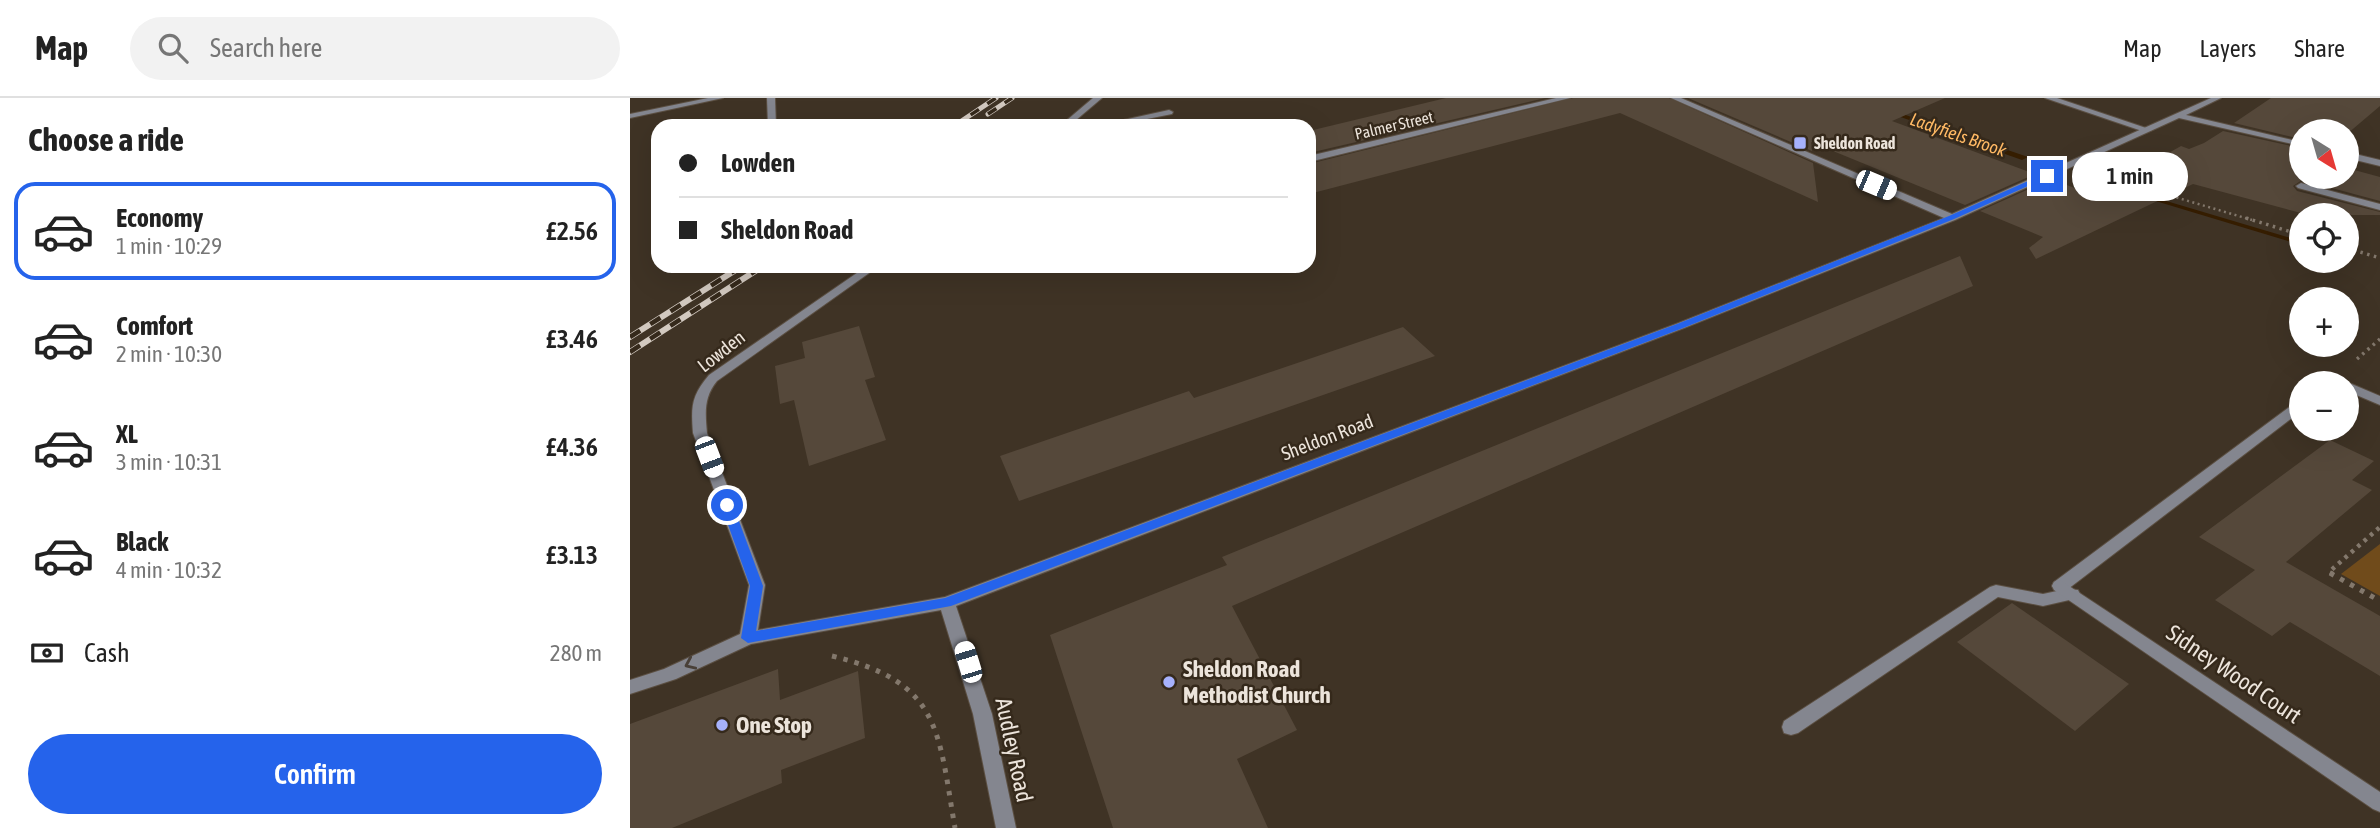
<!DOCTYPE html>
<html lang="en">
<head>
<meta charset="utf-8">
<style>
  body { margin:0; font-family:"Asap Condensed",sans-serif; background:#f2f2f2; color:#222; height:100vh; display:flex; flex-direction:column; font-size:26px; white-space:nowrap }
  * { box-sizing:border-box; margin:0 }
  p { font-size:23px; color:#767676 }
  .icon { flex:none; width:38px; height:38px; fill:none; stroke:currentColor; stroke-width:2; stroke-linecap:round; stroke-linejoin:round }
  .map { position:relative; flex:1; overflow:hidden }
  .side { display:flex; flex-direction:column; background:#fff; width:630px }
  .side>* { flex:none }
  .guide { position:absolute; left:21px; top:21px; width:665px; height:154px; border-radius:21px; box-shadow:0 7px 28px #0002; display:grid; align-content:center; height:154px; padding:0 28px; background:#fff }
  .needle { width:46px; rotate:143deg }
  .buttons { position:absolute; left:1659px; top:21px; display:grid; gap:14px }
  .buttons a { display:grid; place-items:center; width:70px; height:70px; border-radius:50%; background:#fff; box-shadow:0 7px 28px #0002; font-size:35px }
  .end { position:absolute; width:32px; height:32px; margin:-16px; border:9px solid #2563eb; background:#fff; box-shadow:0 0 0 4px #fff }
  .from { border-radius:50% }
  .bubble { position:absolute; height:49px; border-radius:24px; background:#fff; box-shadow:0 7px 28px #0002; font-size:23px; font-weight:600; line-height:49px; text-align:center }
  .car { position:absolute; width:21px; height:42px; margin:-21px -10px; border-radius:9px; box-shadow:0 0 5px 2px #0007; background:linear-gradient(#fff 24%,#345 0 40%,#fff 0 76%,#345 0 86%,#fff 0) }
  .guide b { display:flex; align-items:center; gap:24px; height:66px; font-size:26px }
  .guide b+b { border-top:2px solid #e0e0e0 }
  .guide i { width:18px; height:18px; background:#222 }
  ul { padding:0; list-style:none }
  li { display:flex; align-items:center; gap:21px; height:98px; margin:0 14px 10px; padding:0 14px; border:4px solid transparent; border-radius:21px }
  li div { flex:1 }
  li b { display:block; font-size:26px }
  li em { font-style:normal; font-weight:600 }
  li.current { border-color:#2563eb }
  li>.icon { width:63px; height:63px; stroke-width:1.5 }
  h2 { padding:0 28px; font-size:32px; line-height:84px }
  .pay { display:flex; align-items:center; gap:18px; height:77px; padding:0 28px; font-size:26px }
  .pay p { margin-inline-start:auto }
  .cta { display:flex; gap:14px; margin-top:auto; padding:14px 28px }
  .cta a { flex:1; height:80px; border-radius:42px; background:#2563eb; color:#fff; font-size:28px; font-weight:600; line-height:80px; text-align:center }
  header { display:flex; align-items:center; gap:42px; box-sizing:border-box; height:98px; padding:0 35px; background:#fff; border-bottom:2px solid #e0e0e0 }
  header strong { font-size:33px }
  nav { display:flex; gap:38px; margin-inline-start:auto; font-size:24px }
  .search { width:490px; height:63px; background:#f2f2f2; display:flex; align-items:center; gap:18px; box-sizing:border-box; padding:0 24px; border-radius:38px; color:#767676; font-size:26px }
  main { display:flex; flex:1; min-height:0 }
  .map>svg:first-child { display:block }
  .green { fill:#704b1b }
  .water { fill:#351d00 }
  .building { fill:#55483a }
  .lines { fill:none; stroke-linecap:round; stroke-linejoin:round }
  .lane-casing { stroke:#5b4f42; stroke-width:2 }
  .street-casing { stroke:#5b4f42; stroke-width:2 }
  .path-far3 { stroke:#83786c; stroke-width:2.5; stroke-dasharray:2 3.5; stroke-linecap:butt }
  .path-far2 { stroke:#83786c; stroke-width:3.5; stroke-dasharray:2.5 4.5; stroke-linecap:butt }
  .path-far1 { stroke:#83786c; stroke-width:4.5; stroke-dasharray:3.5 5; stroke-linecap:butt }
  .path { stroke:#83786c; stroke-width:5; stroke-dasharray:4.5 7; stroke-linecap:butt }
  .lane { fill:#84868f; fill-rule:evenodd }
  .street { fill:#84868f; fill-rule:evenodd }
  .rail-far1-casing { stroke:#d2c9c0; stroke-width:5 }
  .rail-casing { stroke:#d2c9c0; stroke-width:6 }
  .rail-far1 { stroke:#35291b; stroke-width:3.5; stroke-dasharray:10; stroke-linecap:butt }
  .rail { stroke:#35291b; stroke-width:4.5; stroke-dasharray:12; stroke-linecap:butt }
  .oneway { stroke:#494038 }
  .route { fill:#2563eb }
  .poi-dot { fill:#a6b1fc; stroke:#35291b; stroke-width:2.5 }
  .labels { text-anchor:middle; stroke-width:5; stroke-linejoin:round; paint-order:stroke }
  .far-street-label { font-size:16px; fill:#ece4db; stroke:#35291b }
  .far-poi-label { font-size:16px; font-weight:bold; fill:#ece4db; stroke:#35291b; text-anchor:start }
  .far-water-label { font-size:18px; font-style:italic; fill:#ffb964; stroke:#35291b }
  .street-label { font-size:19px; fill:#ece4db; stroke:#35291b }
  .near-poi-label { font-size:23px; font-weight:bold; fill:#ece4db; stroke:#35291b; text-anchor:start }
  .near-street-label { font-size:23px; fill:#ece4db; stroke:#35291b }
</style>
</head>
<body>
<header>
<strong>Map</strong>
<div class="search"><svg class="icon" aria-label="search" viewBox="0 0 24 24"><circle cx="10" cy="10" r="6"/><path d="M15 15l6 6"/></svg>Search here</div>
<nav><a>Map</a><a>Layers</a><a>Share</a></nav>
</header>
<main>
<section class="side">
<h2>Choose a ride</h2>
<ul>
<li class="current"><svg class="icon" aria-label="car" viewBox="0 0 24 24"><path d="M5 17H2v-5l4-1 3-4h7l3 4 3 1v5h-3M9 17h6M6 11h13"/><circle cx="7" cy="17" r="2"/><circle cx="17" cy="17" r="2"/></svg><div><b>Economy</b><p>1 min · 10:29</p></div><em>£2.56</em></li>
<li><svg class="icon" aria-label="car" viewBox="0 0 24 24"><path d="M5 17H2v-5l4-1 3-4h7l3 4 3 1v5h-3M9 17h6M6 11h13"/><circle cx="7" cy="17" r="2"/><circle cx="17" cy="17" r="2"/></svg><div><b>Comfort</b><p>2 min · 10:30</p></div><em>£3.46</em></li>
<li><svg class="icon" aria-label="car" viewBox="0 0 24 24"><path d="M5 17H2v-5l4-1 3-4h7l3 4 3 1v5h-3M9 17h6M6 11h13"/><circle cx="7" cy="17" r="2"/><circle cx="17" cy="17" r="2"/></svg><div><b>XL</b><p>3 min · 10:31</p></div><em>£4.36</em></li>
<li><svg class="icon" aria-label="car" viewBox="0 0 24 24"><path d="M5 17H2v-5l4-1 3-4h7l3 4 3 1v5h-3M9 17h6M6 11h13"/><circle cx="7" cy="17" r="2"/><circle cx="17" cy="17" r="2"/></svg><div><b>Black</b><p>4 min · 10:32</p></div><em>£3.13</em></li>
</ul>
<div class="pay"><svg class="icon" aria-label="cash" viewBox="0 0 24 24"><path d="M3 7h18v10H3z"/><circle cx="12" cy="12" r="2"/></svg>Cash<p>280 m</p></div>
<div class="cta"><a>Confirm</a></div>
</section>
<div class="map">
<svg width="1750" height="730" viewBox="0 0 1750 730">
  <rect width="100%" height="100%" fill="#3f3325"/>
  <!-- green -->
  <path class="green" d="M 1750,446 L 1750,498 L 1711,476 Z"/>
  <!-- water -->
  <g class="water">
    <path d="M 1217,0 L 1226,0 L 1398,59 L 1392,62 Z"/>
    <path d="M 1459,80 L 1671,143 L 1671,147 L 1456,82 Z"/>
  </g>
  <!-- building -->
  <g class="building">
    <path d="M 816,0 L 915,0 L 679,55 L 679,33 Z"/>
    <path d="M 943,0 L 1039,0 L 1183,65 L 1188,104 L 990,15 L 679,96 L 679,66 Z"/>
    <path d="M 1058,0 L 1315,0 L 1262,23 L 1405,76 L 1335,107 L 1181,44 L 1182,53 Z"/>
    <path d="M 1641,0 L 1750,0 L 1750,8 L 1717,36 L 1717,33 L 1671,33 L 1671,41 L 1604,25 Z"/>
    <path d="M 1593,33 L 1671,50 L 1671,79 L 1717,79 L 1717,70 L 1750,79 L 1750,103 L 1672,82 L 1663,88 L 1667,93 L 1750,114 L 1750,117 L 1678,117 L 1563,86 L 1406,161 L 1399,150 L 1413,139 L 1350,113 L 1421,81 L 1463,97 L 1551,48 L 1559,51 L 1574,45 Z"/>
    <path d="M 1330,158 L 1343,188 L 602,508 L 667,632 L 607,661 L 638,730 L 483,730 L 420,537 L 597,467 L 592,459 Z"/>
    <path d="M 229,228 L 245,279 L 235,282 L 256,342 L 179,368 L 164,302 L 150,306 L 145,268 L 175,260 L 172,244 Z"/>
    <path d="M 773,229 L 805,258 L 389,403 L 370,358 L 559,293 L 564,300 Z"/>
    <path d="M 1700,342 L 1744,363 L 1722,382 L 1742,392 L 1656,464 L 1750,518 L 1750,578 L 1660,524 L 1642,538 L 1585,502 L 1625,472 L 1569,439 Z"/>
    <path d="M 1382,505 L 1499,586 L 1445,633 L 1327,544 Z"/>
    <path d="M 148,571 L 150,602 L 228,573 L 235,640 L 151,672 L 152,685 L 42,730 L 0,730 L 0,626 Z"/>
  </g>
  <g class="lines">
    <!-- lane casing -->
    <g class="lane-casing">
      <g id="lane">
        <path d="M 463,0 L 472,0 L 439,28 L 430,28 Z"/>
        <path d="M 1415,0 L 1427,0 L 1522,32 L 1515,34 Z"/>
        <path d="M 539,12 L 543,14 L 542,16 L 482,28 L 466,28 Z"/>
        <path d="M 1704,279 L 1708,280 L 1709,285 L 1694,285 Z"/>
        <path d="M 1671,303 L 1671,313 L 1438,491 L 1448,492 L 1450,496 L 1448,500 L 1413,508 L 1368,499 L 1168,635 L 1161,637 L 1154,635 L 1152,629 L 1154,623 L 1360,489 L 1366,487 L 1413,496 L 1427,493 L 1422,488 L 1424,484 L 1666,304 Z"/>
      </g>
    </g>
    <!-- street casing -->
    <g class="street-casing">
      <g id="street">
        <path d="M 78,0 L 93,0 L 0,20 L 0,16 Z"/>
        <path d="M 137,0 L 145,0 L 146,28 L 138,28 Z"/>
        <path d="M 926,0 L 940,0 L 679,64 L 679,58 Z"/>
        <path d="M 1041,0 L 1051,0 L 1322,116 L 1581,0 L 1591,0 L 1556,17 L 1671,44 L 1671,48 L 1549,20 L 1325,122 L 1054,230 L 326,508 L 362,616 L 386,730 L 366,730 L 343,616 L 311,512 L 121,546 L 46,581 L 0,596 L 0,582 L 34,571 L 110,536 L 119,487 L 63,335 C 61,309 61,298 79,277 L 237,168 L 249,168 L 87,283 C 74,299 75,314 77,335 L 135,487 L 128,532 L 315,499 L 1046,226 L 1314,120 Z"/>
        <path d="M 1717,54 L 1750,62 L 1750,68 L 1717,60 Z"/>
        <path d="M 1671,85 L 1750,106 L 1750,112 L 1668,90 L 1666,88 Z"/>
        <path d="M 1717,284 L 1750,298 L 1750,307 L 1717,293 L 1717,285 L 1713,285 Z"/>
        <path d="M 1430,482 L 1750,694 L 1750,714 L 1743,711 L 1424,492 L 1422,488 L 1424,484 Z"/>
      </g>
    </g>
    <!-- path-far3 -->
    <path class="path-far3" d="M 1478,79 L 1622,122"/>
    <!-- path-far2 -->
    <g class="path-far2">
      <path d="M 1616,120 L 1671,137"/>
      <path d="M 1717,150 L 1750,160"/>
      <path d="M 1727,261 L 1750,241"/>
    </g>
    <!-- path-far1 -->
    <path class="path-far1" d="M 1703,476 L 1699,474 L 1750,429"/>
    <!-- path -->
    <g class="path">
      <path d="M 1700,475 L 1750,503"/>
      <path d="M 202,558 C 311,584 308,632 325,730"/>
    </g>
    <!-- lane -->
    <use href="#lane" class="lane"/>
    <!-- street -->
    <use href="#street" class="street"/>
    <!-- rail-far1 casing -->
    <g class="rail-far1-casing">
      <g id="rail-far1">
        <path d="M 358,16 L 382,0"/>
        <path d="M 324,28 L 366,0"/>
      </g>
    </g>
    <!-- rail casing -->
    <g class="rail-casing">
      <g id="rail">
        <path d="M 0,239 L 112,168"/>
        <path d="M 0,254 L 133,168"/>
      </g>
    </g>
    <!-- rail-far1 -->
    <use href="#rail-far1" class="rail-far1"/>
    <!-- rail -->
    <use href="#rail" class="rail"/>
  </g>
  <!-- one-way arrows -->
  <defs><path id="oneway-chevron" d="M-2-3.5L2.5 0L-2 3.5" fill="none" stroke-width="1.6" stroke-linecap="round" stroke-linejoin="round" transform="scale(1.75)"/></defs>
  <use class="oneway" href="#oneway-chevron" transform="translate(60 566) rotate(156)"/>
  <!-- route -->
  <path class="route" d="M 1414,76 L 1420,78 L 1324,121 L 1053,230 L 321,508 L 118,545 L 111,540 L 120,488 L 91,407 L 93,405 L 103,407 L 133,488 L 126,533 L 315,500 L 1047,226 L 1319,118 Z"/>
  <!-- markers -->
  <g class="poi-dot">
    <rect x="1163" y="38" width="14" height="14" rx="3.5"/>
    <circle cx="539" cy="584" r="7"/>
    <circle cx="92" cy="627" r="7"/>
  </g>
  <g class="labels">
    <!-- far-street labels -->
    <g class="far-street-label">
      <text transform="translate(764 27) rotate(-13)" y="6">Palmer Street</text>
    </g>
    <!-- far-poi labels -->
    <g class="far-poi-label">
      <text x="1184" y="51">Sheldon Road</text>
    </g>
    <!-- far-water labels -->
    <g class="far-water-label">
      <text transform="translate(1328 37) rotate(19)" y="6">Ladyfiels Brook</text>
    </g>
    <!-- street labels -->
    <g class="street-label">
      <text transform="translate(91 253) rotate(-38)" y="7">Lowden</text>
      <text transform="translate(697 339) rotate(-21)" y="7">Sheldon Road</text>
    </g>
    <!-- near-poi labels -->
    <g class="near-poi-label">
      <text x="553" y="579">Sheldon Road<tspan x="553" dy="26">Methodist Church</tspan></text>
      <text x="106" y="635">One Stop</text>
    </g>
    <!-- near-street labels -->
    <g class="near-street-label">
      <text transform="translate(1604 576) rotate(34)" y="8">Sidney Wood Court</text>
      <text transform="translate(384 652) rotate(78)" y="8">Audley Road</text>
    </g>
  </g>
</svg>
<div class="buttons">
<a><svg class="needle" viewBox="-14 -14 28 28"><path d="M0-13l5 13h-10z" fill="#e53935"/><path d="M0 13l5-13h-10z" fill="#767676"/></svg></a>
<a><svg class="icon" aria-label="locate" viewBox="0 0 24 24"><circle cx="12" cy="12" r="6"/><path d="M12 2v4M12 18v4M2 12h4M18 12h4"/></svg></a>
<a>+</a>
<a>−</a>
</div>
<i class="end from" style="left:97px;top:407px"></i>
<i class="end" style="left:1417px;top:78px"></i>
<div class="bubble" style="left:1442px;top:54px;width:116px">1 min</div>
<i class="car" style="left:1246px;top:87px;rotate:113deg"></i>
<i class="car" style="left:79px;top:359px;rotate:159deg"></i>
<i class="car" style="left:338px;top:564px;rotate:343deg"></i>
<div class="guide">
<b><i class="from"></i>Lowden</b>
<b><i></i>Sheldon Road</b>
</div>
</div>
</main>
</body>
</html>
